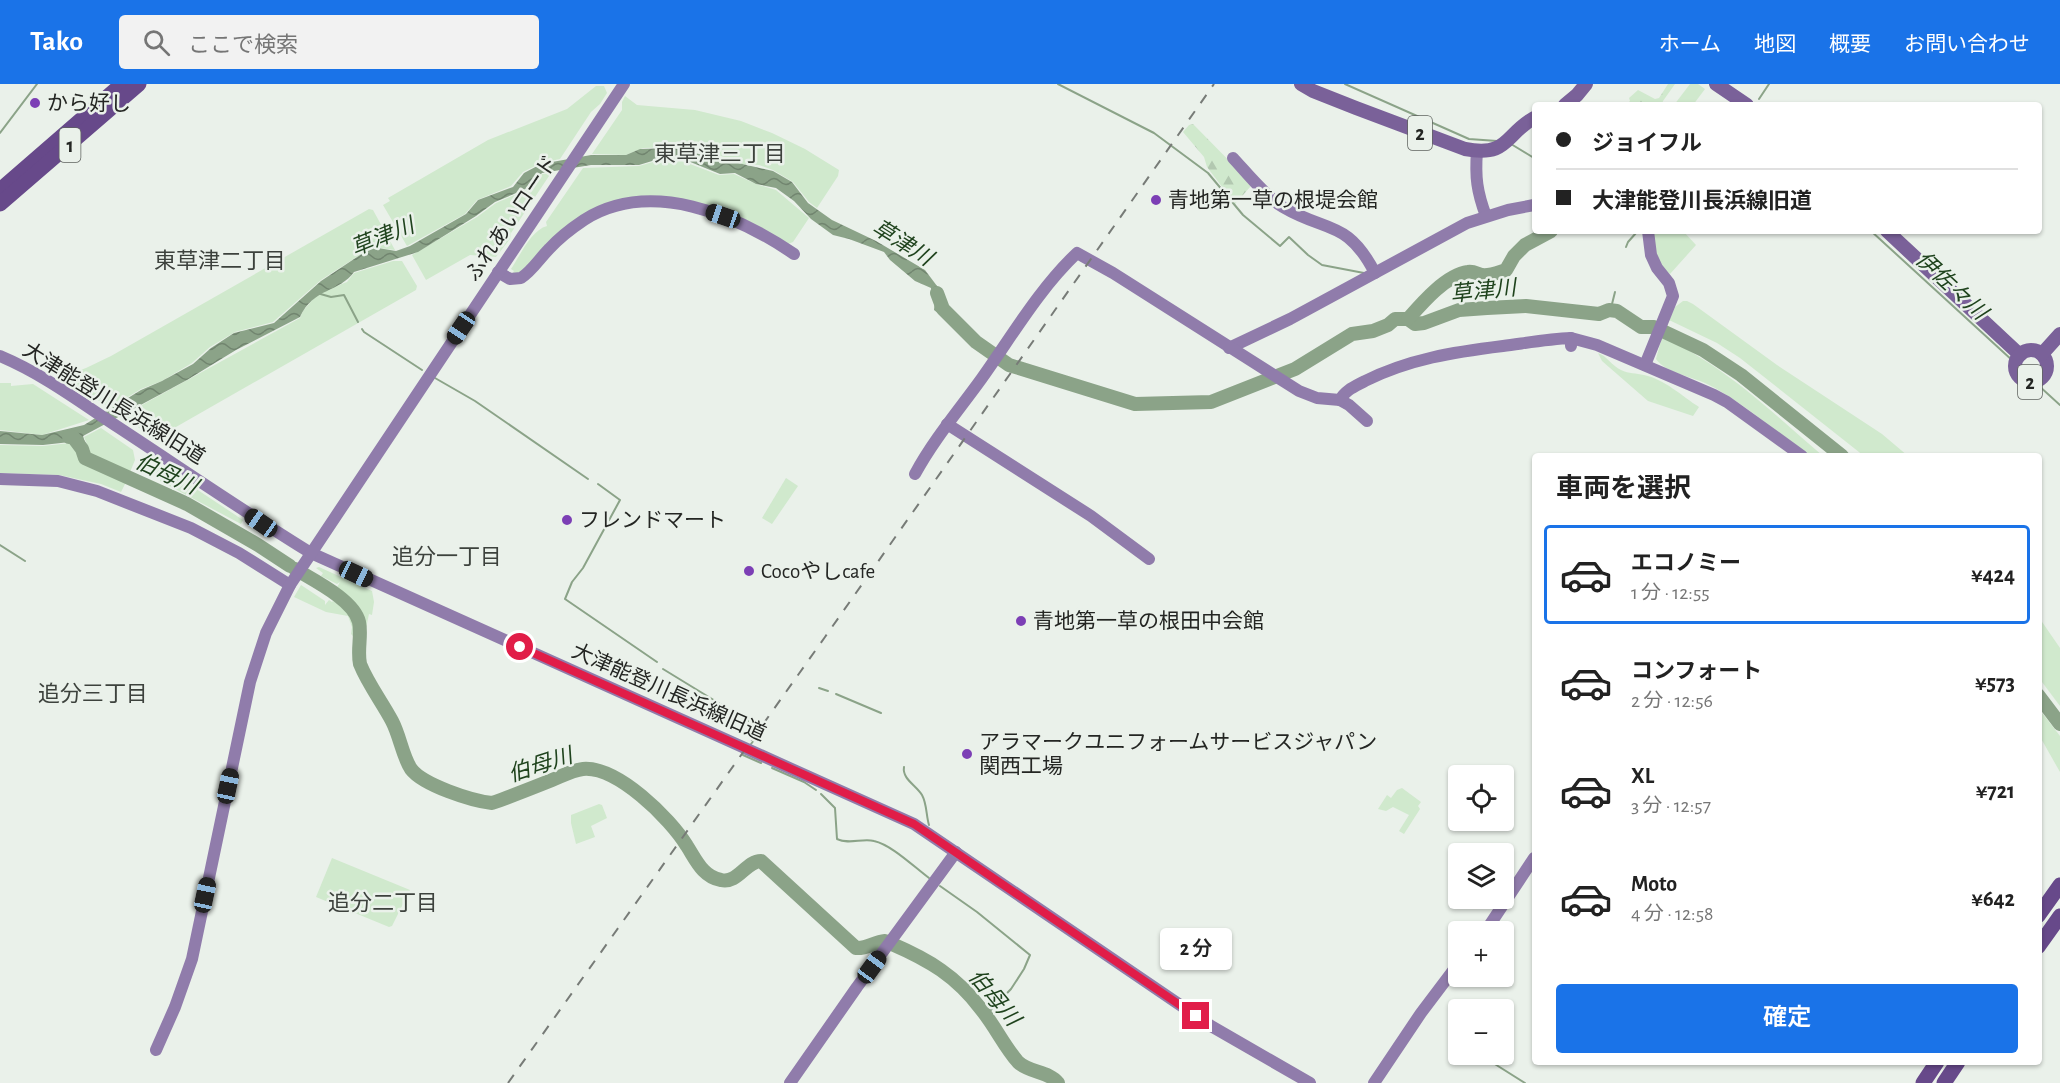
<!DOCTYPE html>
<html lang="ja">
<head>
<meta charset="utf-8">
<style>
  body { margin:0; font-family:"Alegreya Sans","Noto Sans JP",sans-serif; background:#f2f2f2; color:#222; height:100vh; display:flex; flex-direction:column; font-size:22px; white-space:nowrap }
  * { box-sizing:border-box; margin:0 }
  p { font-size:20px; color:#767676 }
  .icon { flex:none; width:33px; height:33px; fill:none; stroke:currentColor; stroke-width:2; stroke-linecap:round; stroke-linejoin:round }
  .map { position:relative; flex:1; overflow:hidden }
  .drawer { position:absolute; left:1532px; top:369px; width:510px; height:612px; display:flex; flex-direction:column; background:#fff; border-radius:6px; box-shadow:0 2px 4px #0004 }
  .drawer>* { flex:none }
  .top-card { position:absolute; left:1532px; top:18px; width:510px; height:132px; border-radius:6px; box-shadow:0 2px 4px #0004; display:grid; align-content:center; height:132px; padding:0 24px; background:#fff }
  .buttons { position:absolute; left:1448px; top:681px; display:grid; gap:12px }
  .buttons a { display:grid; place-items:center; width:66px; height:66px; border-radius:6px; background:#fff; box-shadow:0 2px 4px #0004; font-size:30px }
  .end { position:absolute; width:27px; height:27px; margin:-14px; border:8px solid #e11d48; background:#fff; box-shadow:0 0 0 3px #fff }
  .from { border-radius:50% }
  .bubble { position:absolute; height:42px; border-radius:6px; background:#fff; box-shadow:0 2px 4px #0004; font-size:20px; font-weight:600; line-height:42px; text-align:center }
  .car { position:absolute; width:18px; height:36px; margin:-18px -9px; border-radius:8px; box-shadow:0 0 4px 2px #0007; background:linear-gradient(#222 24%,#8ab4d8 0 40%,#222 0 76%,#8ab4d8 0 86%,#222 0) }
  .top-card b { display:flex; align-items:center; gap:21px; height:57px; font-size:22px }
  .top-card b+b { border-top:2px solid #e0e0e0 }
  .top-card i { width:15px; height:15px; background:#222 }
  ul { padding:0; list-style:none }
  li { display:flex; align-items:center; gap:18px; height:99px; margin:0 12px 9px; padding:0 12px; border:3px solid transparent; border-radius:6px }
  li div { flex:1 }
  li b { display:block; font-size:22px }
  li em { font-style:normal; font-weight:600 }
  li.selected { border-color:#1a73e8 }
  li>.icon { width:54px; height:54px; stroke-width:1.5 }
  h2 { padding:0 24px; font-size:27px; line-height:72px }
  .cta { display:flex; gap:12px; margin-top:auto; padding:12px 24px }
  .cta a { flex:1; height:69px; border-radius:6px; background:#1a73e8; color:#fff; font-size:24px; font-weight:600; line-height:69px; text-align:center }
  header { display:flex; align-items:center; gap:36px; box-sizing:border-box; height:84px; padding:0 30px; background:#1a73e8; color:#fff }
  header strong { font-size:28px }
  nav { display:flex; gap:33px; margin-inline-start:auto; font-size:21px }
  .search { width:420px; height:54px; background:#f2f2f2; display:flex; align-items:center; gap:15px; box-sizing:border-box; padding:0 21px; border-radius:6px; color:#767676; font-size:22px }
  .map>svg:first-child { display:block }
  .green { fill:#d0e9cd }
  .forest { fill:url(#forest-firs) }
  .water { fill:url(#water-waves) }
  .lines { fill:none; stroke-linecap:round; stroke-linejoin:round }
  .stream { stroke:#8ba388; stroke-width:2 }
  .river { stroke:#8ba388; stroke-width:14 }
  .secondary { stroke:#907cab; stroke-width:12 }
  .primary { stroke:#7a6199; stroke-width:14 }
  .highway { stroke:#67498a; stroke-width:15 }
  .rail { stroke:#777b77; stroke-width:2; stroke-dasharray:10 10; stroke-linecap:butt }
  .route { stroke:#e11d48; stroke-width:8 }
  .poi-dot { fill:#7c3fb5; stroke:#eaf1ea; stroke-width:2 }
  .labels { text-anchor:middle; stroke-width:5; stroke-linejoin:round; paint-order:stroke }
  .shield { fill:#eaf1ea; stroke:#5f635f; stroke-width:1.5 }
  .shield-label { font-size:20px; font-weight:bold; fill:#242623 }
  .poi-label { font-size:21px; fill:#242623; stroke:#eaf1ea; text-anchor:start }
  .street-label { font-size:21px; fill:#242623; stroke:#eaf1ea }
  .neighbourhood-label { font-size:22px; fill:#3d423d; stroke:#eaf1ea }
  .water-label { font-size:22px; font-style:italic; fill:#1f431d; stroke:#eaf1ea }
</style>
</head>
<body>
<header>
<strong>Tako</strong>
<div class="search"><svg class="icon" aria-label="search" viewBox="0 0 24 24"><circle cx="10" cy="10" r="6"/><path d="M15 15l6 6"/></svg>ここで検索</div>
<nav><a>ホーム</a><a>地図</a><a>概要</a><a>お問い合わせ</a></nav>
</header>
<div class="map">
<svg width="2060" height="999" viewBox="0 0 2060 999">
  <defs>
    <pattern id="forest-firs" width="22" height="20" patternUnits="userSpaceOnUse" patternTransform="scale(1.5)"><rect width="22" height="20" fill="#d0e9cd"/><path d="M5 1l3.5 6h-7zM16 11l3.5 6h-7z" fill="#b2c8b0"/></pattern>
    <pattern id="water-waves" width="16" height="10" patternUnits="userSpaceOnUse" patternTransform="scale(1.5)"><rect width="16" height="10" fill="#8ba388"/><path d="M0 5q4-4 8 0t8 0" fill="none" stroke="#71856f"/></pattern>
  </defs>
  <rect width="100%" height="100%" fill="#eaf1ea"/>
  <!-- green -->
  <g class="green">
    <path d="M 1690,0 L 1698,0 L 1705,5 L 1693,21 L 1674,21 Z"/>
    <path d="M 596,2 L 604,2 L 607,9 L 600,20 L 591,28 L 560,75 L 541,79 L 523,88 L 511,102 L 477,116 L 465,130 L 407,162 L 383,121 L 390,117 L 388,114 L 488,56 L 567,25 Z"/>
    <path d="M 625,12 L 637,21 L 695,26 L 741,37 L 772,49 L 805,65 L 839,86 L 838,92 L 817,124 L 809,118 L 793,98 L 773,86 L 759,81 L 742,80 L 725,73 L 673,63 L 643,64 L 626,71 L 592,70 L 622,26 L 622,18 Z"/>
    <path d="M 663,75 L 682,77 L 719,91 L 734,90 L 756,100 L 776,106 L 809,134 L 793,158 L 788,160 L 729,130 L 613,119 L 522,188 L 512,190 L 514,187 L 511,185 C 520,172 531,146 547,142 L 546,138 L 583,84 L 639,82 Z"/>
    <path d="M 551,89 L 511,149 L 510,155 L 496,173 L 470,171 L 426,196 L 412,171 L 477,133 L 496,119 L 528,105 L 542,90 Z"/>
    <path d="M 369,125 L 373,126 L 395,166 L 372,163 L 321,196 L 273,238 L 235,248 L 210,263 L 192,279 L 162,297 L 141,305 L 110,324 L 61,293 L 86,284 L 111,272 Z"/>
    <path d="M 1652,147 L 1683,147 L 1696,161 L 1670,190 C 1655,182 1655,163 1652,147 Z"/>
    <path d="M 393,177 L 402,177 L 417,202 L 416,206 L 155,355 L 122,332 L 300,234 L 303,227 L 315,213 L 331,204 L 347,198 L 354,189 Z"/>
    <path d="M 1683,217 L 1687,217 L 1693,220 L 1777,281 L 1882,350 L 1908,372 L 1864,372 L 1740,274 L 1717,259 L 1669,236 L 1675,223 Z"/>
    <path d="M 1662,253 C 1724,281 1772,328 1823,372 L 1809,372 C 1777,349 1741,316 1705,299 C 1690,292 1666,289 1656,275 Z"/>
    <path d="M 1598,269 C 1607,272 1612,282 1621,286 C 1629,290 1636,289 1644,291 C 1664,295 1682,312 1699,323 L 1693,332 L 1648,317 L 1602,277 Z"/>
    <path d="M 0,299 L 11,299 L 11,302 L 33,300 L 89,336 L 42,351 L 0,346 Z"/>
    <path d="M 101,344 L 133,366 L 135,376 L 128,393 L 115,383 L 95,376 L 89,371 L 90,367 L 84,353 Z"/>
    <path d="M 70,359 L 81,366 L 83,376 L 127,396 L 121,408 L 101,400 L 59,391 L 0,389 L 0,361 L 43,362 Z"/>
    <path d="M 157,379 L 243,436 L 241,440 L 160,397 L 164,388 L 160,392 L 154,389 L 156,384 L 148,381 Z"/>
    <path d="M 786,394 L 798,402 L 772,440 L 762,434 Z"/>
    <path d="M 319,483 L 372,507 L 374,518 L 372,531 L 369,530 L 366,544 C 364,524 351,516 336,505 L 340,498 L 337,500 L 321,492 L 323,489 L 316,484 Z"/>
    <path d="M 301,501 L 325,517 L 325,521 L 329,516 L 332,518 L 333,517 C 350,528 355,532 354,553 L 351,550 L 352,543 L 348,532 L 326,528 L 294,513 Z"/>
    <path d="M 2038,532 L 2060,564 L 2060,622 L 2039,594 Z"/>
    <path d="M 2039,625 L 2060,652 L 2060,688 L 2039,651 Z"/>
    <path d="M 1402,704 L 1421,718 L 1418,722 L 1420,725 L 1404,750 L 1399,747 L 1409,731 L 1393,723 L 1386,727 L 1378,725 L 1387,711 L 1391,714 L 1397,706 Z"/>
    <path d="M 599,720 L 602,721 L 607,734 L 591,742 L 595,753 L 576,760 L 571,739 L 571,731 Z"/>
    <path d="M 332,774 L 410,806 L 392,842 L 389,843 L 316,813 Z"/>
  </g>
  <!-- forest -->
  <g class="forest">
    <path d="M 1668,0 L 1675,0 L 1663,17 L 1662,21 L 1626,21 L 1630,17 L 1629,14 L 1638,6 L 1655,15 L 1659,14 Z"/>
    <path d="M 1193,40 L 1251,99 L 1251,102 L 1235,120 L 1207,83 L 1204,73 L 1183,48 L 1189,41 Z"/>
  </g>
  <!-- water -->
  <path class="water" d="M 673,64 L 773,87 L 792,98 L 808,119 L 832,136 L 876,157 L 925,186 L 937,202 L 946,220 L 939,230 L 934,226 L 935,215 L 931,204 L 915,197 L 890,176 L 884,168 L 849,155 L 833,151 L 811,135 L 794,117 L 776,104 L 756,100 L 735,89 L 720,90 L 683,75 L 662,74 L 639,81 L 591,81 L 542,89 L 528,104 L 495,118 L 476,132 L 418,168 L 354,188 C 340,208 313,204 300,233 L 236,266 L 187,296 L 83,352 L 85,358 L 82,365 L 70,358 L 43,361 L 0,360 L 0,347 L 42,351 L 84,341 L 141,306 L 162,297 L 193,280 L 211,264 L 234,249 L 274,239 L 321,197 L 372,163 L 396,167 L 410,162 L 466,130 L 478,116 L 513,103 L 524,89 L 541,80 L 591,71 L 626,71 L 640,65 Z"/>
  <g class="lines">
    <!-- stream -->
    <g class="stream">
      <path d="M 1058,0 L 1154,49 L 1208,89 L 1243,131 L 1280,162 L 1289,153 L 1308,171 L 1322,181 L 1364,189"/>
      <path d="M 1345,0 L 1469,55 L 1497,57"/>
      <path d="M 1759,15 L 1769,0"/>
      <path d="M 0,49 L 37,0"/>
      <path d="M 1511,60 L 1534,74"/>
      <path d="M 1871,147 L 2013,277"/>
      <path d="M 1626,163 L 1628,158 L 1636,149"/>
      <path d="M 317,209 L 331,213 L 344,211 L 358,238"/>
      <path d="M 1609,226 L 1611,224 L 1615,208"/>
      <path d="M 362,245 L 364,248 L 422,286"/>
      <path d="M 435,294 L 475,317 L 588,395"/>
      <path d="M 2038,301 L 2060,321"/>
      <path d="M 598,400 L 620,416 L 583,484 L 572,498 L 565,515 L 657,578"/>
      <path d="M 0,461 L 25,477"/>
      <path d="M 663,585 L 748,637"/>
      <path d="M 819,604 L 828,607"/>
      <path d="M 836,610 L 881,629"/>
      <path d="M 751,660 L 762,646 L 755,641"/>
      <path d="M 743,671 L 761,679"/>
      <path d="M 904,683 C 902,695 916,701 922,711 C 927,720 926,731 929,741"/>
      <path d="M 772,684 L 804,698 L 816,706"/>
      <path d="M 821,710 L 835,724 L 837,755 C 849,761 862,754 874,757 C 892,761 914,783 929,794"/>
      <path d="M 940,802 L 977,828 L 1030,871 L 1024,885 L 1011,905 L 986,931"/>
      <path d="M 1490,977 L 1525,999"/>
    </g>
    <!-- river -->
    <g class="river">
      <path d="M 937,209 L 943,225 L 976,258 L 1009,281 L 1135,320 L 1211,318 L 1295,285 L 1352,250 L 1373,247 L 1388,241 L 1395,235 L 1408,235 L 1415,240 L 1424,239 L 1459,226 L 1487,224 L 1526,222 L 1599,230 L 1609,226 L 1617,227 L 1641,243 L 1654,243 L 1703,266 L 1741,291 L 1842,372"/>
      <path d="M 1408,235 C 1422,219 1446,191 1468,188 C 1474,187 1477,190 1482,191 C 1490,192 1499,188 1506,186 L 1514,172 L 1525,161 L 1551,147"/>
      <path d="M 69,353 L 73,353 L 82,365 L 85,374 L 187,420 L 258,461 L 290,482"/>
      <path d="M 295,485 C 313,496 354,516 359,538 C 362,551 357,566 360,580 C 368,600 382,618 392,637 C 400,652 402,671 411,685 C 423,701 472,717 492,719 C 512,712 532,704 552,696 C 562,692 573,686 583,685 C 617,682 670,734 687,762 C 696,776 703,793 721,796 C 738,800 746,777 761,777 L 856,864 C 867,865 874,858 885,857"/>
      <path d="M 2038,611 L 2060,640"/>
      <path d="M 892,860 C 929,876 956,892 981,925 C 995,942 1004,962 1018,978 C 1029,989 1049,987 1058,999"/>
    </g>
    <!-- secondary -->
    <g class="secondary">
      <path d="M 1477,67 C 1475,93 1477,108 1486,132"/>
      <path d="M 1233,74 C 1246,88 1267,114 1283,123 C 1327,149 1347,135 1375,189"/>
      <path d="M 498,188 L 510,195 L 521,194 C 532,187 540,174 549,165 C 559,154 572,144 584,136 C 650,94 737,131 794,170"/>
      <path d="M 1571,254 L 1597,261 L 1714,311 L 1727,318 L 1802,372"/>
      <path d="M 1229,264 L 1290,235 L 1467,139 L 1508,126 L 1534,121"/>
      <path d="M 0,272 C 43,290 80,318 118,343 C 182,385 246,429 311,469 L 914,740 L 1211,942 L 1310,999"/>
      <path d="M 1645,281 L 1673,212 L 1669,199 L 1657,184 L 1651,171 L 1648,147"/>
      <path d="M 1340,316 L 1349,321 L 1367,337"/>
      <path d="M 947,340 L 1091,432 L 1149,475"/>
      <path d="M 915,390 C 934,355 959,326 982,294 C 1012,252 1039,205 1077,169 L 1113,189 L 1299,307 L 1317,314 L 1340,316 C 1345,306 1356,302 1365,297 C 1409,275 1454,268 1503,262 C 1526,259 1548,255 1571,254 L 1571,262"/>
      <path d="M 0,395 L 58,397 L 97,407 L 191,444 L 239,469 L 290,501"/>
      <path d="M 1485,848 L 1534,774"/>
      <path d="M 156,966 L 175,923 L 192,875 L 250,598 L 266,549 L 290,501 L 624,0"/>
      <path d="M 790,999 L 857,903 L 956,768"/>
      <path d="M 1374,999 L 1421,929 L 1458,880"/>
    </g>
    <!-- primary -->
    <g class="primary">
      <path d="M 1301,0 L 1313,7 L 1356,24 L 1465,65 C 1509,73 1504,51 1534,34"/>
      <path d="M 1716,0 L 1747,21"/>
      <path d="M 1565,21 L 1577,11 L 1586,0"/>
      <path d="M 1887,147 L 2020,271"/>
      <circle cx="2031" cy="282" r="16"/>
      <path d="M 2042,270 L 2060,250"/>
    </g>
    <!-- highway -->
    <g class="highway">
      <path d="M 0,106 L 122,0"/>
      <path d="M 0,120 L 139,0"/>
      <path d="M 2038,832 L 2060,801"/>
      <path d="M 2038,863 L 2060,832"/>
      <path d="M 1923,999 L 1937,978"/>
      <path d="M 1944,999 L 1958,978"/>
    </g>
    <!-- rail -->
    <path class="rail" d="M 508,999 L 825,553 L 1214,0"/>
  </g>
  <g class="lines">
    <!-- route -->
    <path class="route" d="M 520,563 L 914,740 L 1196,932"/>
  </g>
  <!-- markers -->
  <g class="poi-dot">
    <circle cx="35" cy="19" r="6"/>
    <circle cx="1156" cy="116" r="6"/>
    <circle cx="567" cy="436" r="6"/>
    <circle cx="749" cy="487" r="6"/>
    <circle cx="1021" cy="537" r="6"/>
    <circle cx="967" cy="670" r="6"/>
  </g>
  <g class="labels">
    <!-- shield labels -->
    <g class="shield">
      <rect x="1408" y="32" width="24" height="34" rx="4.5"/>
      <rect x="59.5" y="44" width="21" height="34" rx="4.5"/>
      <rect x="2018" y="281" width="24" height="34" rx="4.5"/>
    </g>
    <g class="shield-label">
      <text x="1420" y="56">2</text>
      <text x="70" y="68">1</text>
      <text x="2030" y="305">2</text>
    </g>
    <!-- poi labels -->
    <g class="poi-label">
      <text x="47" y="26">から好し</text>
      <text x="1168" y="123">青地第一草の根堤会館</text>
      <text x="579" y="443">フレンドマート</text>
      <text x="761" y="494">Cocoやしcafe</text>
      <text x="1033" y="544">青地第一草の根田中会館</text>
      <text x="979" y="665">アラマークユニフォームサービスジャパン<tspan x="979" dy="24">関西工場</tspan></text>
    </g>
    <!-- street labels -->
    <g class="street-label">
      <text transform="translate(511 134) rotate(-56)" y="7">ふれあいロード</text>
      <text transform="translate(114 319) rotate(32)" y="7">大津能登川長浜線旧道</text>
      <text transform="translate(669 608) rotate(24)" y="7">大津能登川長浜線旧道</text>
    </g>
    <!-- neighbourhood labels -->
    <g class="neighbourhood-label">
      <text x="720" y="77">東草津三丁目</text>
      <text x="220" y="184">東草津二丁目</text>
      <text x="447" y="480">追分一丁目</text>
      <text x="93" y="617">追分三丁目</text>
      <text x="383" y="826">追分二丁目</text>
    </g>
    <!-- water labels -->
    <g class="water-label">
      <text transform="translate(382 152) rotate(-22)" y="8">草津川</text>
      <text transform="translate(903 158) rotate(32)" y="8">草津川</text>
      <text transform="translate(1952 201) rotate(43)" y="8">伊佐々川</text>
      <text transform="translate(1483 206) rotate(-6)" y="8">草津川</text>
      <text transform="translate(167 389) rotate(25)" y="8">伯母川</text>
      <text transform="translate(540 680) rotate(-18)" y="8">伯母川</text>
      <text transform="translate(995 913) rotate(50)" y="8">伯母川</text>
    </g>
  </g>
</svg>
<div class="buttons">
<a><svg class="icon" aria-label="locate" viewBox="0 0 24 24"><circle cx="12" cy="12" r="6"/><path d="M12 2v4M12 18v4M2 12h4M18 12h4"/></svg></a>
<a><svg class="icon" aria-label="layers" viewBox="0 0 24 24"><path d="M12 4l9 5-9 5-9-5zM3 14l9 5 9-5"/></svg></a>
<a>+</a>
<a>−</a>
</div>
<i class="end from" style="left:520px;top:563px"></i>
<i class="end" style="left:1196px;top:932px"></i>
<div class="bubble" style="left:1160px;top:844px;width:72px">2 分</div>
<i class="car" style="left:723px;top:132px;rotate:289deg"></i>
<i class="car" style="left:461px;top:244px;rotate:214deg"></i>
<i class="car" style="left:261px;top:439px;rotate:305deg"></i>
<i class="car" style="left:356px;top:490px;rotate:115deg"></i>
<i class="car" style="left:228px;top:702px;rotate:12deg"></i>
<i class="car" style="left:205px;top:811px;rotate:12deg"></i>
<i class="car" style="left:872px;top:883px;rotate:36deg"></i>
<div class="top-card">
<b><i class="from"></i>ジョイフル</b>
<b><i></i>大津能登川長浜線旧道</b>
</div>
<section class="drawer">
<h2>車両を選択</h2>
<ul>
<li class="selected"><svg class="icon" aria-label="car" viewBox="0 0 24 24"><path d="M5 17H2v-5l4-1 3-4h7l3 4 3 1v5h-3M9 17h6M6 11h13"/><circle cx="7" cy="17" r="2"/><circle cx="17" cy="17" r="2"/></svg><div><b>エコノミー</b><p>1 分 · 12:55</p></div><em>¥424</em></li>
<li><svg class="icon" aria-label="car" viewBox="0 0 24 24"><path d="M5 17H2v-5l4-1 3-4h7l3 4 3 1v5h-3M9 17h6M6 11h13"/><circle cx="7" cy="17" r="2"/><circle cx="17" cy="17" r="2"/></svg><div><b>コンフォート</b><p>2 分 · 12:56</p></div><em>¥573</em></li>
<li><svg class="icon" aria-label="car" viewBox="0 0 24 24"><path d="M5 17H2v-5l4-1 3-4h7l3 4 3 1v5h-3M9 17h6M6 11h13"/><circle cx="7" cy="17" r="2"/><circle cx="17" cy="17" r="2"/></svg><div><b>XL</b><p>3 分 · 12:57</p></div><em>¥721</em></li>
<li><svg class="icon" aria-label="car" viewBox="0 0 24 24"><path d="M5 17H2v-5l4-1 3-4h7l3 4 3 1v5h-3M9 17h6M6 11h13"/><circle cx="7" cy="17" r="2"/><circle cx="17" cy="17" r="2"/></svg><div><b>Moto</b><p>4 分 · 12:58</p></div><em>¥642</em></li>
</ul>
<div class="cta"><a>確定</a></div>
</section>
</div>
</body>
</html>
